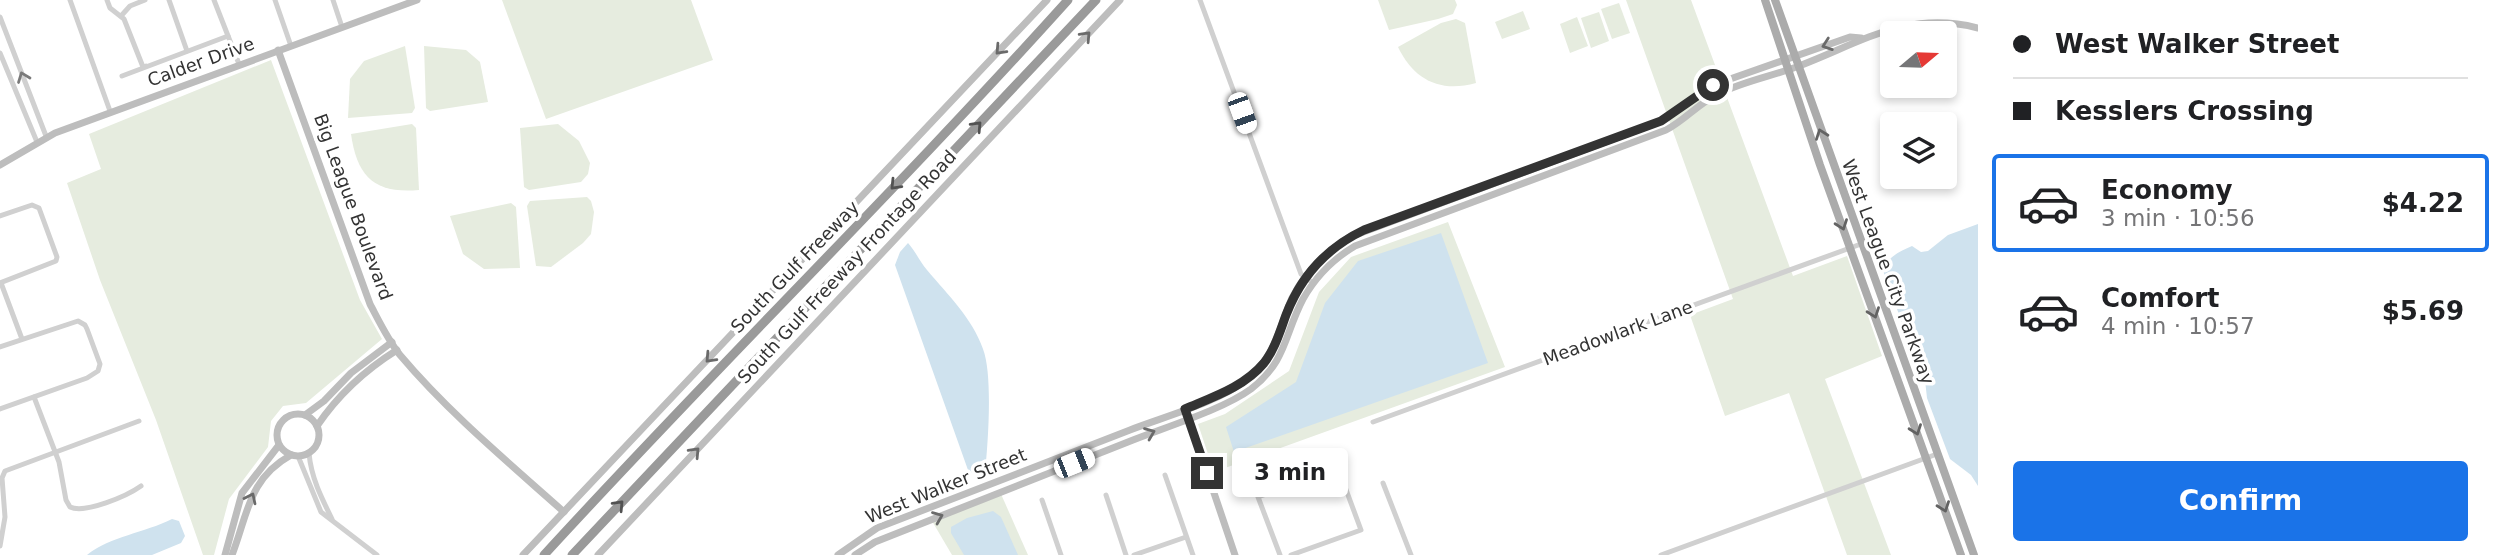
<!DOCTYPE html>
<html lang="en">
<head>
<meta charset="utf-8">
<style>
  body { margin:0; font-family:"DejaVu Sans",sans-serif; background:#f2f2f2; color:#202124; height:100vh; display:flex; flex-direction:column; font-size:26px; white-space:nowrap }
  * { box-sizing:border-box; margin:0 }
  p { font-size:23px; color:#757577 }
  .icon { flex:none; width:38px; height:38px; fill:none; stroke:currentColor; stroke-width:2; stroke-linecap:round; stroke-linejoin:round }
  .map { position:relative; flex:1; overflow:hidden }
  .side { display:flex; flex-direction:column; background:#fff; width:525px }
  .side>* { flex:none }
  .top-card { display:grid; align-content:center; height:154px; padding:0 35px; background:#fff }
  .needle { width:46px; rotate:71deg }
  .controls { position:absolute; left:1880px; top:21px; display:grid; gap:14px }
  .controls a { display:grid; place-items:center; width:77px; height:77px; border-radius:7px; background:#fff; box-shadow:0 4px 10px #0003; font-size:35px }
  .end { position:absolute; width:32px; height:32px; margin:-16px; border:9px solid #333; background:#fff; box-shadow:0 0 0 4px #fff }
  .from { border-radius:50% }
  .bubble { position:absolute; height:49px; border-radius:7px; background:#fff; box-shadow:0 4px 10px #0003; font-size:23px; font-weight:600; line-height:49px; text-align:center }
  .car { position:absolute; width:21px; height:42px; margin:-21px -10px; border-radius:9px; box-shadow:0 0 5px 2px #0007; background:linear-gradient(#fff 24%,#345 0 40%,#fff 0 76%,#345 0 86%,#fff 0) }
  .top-card b { display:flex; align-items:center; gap:24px; height:66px; font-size:26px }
  .top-card b+b { border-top:2px solid #e0e0e0 }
  .top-card i { width:18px; height:18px; background:#202124 }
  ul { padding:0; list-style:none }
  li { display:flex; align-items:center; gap:21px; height:98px; margin:0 14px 10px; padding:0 21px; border:4px solid transparent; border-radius:7px }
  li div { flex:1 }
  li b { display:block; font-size:26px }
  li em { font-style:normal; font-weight:600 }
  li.on { border-color:#1a73e8 }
  li>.icon { width:63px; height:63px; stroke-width:1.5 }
  .cta { display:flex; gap:14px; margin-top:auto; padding:14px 35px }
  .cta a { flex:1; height:80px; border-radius:7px; background:#1a73e8; color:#fff; font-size:28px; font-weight:600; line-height:80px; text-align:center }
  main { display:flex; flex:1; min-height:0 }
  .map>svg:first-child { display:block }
  .green { fill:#e6ecdf }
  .water { fill:#cfe2ee }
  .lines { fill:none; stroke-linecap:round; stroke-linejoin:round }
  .street { stroke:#d0d0d0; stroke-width:5 }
  .secondary { stroke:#bdbdbd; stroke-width:7 }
  .primary { stroke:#ababab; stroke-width:8 }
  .highway { stroke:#9a9a9a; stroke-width:9 }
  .oneway { stroke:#6a6a6a }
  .oneway2 { stroke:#7a7a7a }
  .oneway3 { stroke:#525252 }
  .oneway4 { stroke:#636363 }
  .route { stroke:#333; stroke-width:9 }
  .labels { text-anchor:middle; stroke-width:7; stroke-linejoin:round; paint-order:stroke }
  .street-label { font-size:18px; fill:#333; stroke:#fff }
</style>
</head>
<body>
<main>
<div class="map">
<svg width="1978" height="555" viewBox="0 0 1978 555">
  <rect width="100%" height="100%" fill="#fff"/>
  <!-- green -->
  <g class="green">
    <path d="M 502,0 L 691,0 L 713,60 L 546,119 Z"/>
    <path d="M 1378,0 L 1455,0 L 1457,5 L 1453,14 L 1438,19 L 1389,30 Z"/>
    <path d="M 1626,0 L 1691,0 L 1793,276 L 1847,256 L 1882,356 L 1825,379 L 1891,555 L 1847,555 L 1789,393 L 1725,416 L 1690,315 L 1733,299 Z"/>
    <path d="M 1619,3 L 1630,33 L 1612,39 L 1601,9 Z"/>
    <path d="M 1523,11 L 1530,29 L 1502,39 L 1495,22 Z"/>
    <path d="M 1599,12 L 1609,41 L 1591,48 L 1581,18 Z"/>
    <path d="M 1577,17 L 1588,46 L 1570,53 L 1560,24 Z"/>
    <path d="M 1456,19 L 1465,23 L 1476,83 C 1440,93 1414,80 1398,47 L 1441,23 Z"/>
    <path d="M 405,46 L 415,108 L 412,113 L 348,118 L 350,79 L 364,61 Z"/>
    <path d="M 424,46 L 466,50 L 480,62 L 488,102 L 430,111 L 426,108 Z"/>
    <path d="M 271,60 L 360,300 L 382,339 L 306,403 L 283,406 L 271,421 L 268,447 L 229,499 L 214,555 L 203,555 L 156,420 L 100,280 L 67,183 L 101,169 L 89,134 Z"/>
    <path d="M 412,124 L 416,128 L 419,190 C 375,194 357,177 351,134 Z"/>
    <path d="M 558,124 L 579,141 L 590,163 L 588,174 L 581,182 L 529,190 L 524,187 L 520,128 Z"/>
    <path d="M 587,197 L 591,201 L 594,212 L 591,234 L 583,243 L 551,267 L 536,266 L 527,206 L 530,201 Z"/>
    <path d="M 511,203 L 516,207 L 520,268 L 484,269 L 463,254 L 450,216 Z"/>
    <path d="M 1448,222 L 1505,367 L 1214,472 L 1198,424 L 1225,414 L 1289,371 L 1319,292 L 1351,257 Z"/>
    <path d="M 1001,494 L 1028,555 L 952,555 L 932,521 Z"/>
  </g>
  <!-- water -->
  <g class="water">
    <path d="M 1978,224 L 1978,486 L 1971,475 L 1950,459 L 1927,398 L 1924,371 L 1912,350 L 1882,268 C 1889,257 1900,251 1912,246 L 1921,252 L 1928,251 L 1948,235 Z"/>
    <path d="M 1441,233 L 1488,363 L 1234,452 L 1226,427 L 1296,382 L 1325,303 L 1358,261 Z"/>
    <path d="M 908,243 C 916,252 920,262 927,270 C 948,295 972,318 983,349 C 993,375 988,443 985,473 L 978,477 L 968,470 L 895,265 L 900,252 Z"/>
    <path d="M 993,511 L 1001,517 L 1018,555 L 964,555 L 951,533 L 951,527 L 967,518 Z"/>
    <path d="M 172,519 L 179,521 L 185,536 L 181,543 L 152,555 L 87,555 C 111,536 144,533 172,519 Z"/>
  </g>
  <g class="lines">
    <!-- street -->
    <g class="street">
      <path d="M 70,0 L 110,111"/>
      <path d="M 107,0 L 110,8 L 124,19 L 143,67 L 146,66"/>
      <path d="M 169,0 L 187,51"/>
      <path d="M 214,0 L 239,64"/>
      <path d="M 275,0 L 291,46"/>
      <path d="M 333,0 L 342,27"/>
      <path d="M 1200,0 L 1301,274 L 1313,283"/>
      <path d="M 121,16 L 130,6 L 145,0"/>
      <path d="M 0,17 L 46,136"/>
      <path d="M 0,53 L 37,142"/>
      <path d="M 122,76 L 228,36"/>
      <path d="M 0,216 L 32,205 L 39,208 L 57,257 L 56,261 L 0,283"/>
      <path d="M 1,283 L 22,339"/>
      <path d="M 0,347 L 78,321 L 85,325 L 87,329 L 100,364 L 98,371 L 87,378 L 0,409"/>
      <path d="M 34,397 L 59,462 L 66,500 L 70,507 C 85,514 127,496 141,486"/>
      <path d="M 1373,422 L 1861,244"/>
      <path d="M 309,453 C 311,477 321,497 332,519"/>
      <path d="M 298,456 L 321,512 L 377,555"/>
      <path d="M 1165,475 L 1193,555"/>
      <path d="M 1383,483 L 1411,555"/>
      <path d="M 1106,495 L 1126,555"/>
      <path d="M 1042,500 L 1061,555"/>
      <path d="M 0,546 L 5,517 L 2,478 L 5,471 L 139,421"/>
      <path d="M 1134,555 L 1186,537"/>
      <path d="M 1280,555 L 1258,497 L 1338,468 L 1361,530 L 1291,555"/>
      <path d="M 1661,555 L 1937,454"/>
    </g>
    <!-- secondary -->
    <g class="secondary">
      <path d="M 278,50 L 370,304 C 379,321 388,340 400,355 C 449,413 508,462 564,512"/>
      <path d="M 0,165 L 55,133 L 417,0"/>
      <circle cx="298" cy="435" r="21"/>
      <path d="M 305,415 L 324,401 L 351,373 L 392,342"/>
      <path d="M 1188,416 L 1235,555"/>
      <path d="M 317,426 C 338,395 365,370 397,350"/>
      <path d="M 225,555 L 242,493 L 279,445"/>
      <path d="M 232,555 C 248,514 248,479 291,455"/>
      <path d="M 523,555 L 1047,0"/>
      <path d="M 598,555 L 1120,0"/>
      <path d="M 838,555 L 877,528 C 961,496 1045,463 1130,430 C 1163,417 1219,402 1246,380 C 1276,356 1278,330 1292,298 C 1305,272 1326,252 1350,237 L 1662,121 L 1713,85 L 1850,37 L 1861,38"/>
      <path d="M 855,555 L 875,542 C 961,508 1047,474 1133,440 C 1166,427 1224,409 1251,389 C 1287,361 1284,335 1303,299 C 1316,276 1333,259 1355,246 L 1666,130 C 1685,120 1699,103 1718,94 C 1744,81 1773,76 1799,66 C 1862,42 1907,10 1978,28"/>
    </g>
    <!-- primary -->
    <g class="primary">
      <path d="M 1765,0 L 1820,165 L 1961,555"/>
      <path d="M 1775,0 L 1974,555"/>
    </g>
    <!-- highway -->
    <g class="highway">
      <path d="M 544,555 C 716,367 898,189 1068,0"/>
      <path d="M 572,555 L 1096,0"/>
    </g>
  </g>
  <!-- one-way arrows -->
  <defs><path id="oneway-chevron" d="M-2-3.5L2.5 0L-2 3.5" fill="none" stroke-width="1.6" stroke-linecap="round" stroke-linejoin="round" transform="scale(1.75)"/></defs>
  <g class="oneway">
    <use href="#oneway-chevron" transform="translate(1086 36) rotate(-47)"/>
    <use href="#oneway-chevron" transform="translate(1827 45) rotate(161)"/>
    <use href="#oneway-chevron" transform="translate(1000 50) rotate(133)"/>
    <use href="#oneway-chevron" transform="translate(710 358) rotate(133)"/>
    <use href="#oneway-chevron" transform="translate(1150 433) rotate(-22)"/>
    <use href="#oneway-chevron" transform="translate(695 452) rotate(-47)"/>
    <use href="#oneway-chevron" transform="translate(251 498) rotate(-64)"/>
    <use href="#oneway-chevron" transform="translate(938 517) rotate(-22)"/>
  </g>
  <use class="oneway2" href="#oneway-chevron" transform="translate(23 77) rotate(-111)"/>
  <g class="oneway3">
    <use href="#oneway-chevron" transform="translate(977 126) rotate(-47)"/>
    <use href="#oneway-chevron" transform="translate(895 185) rotate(134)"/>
    <use href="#oneway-chevron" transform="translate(619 505) rotate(-47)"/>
  </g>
  <g class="oneway4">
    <use href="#oneway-chevron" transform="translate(1821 134) rotate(-110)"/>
    <use href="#oneway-chevron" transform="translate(1842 225) rotate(70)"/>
    <use href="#oneway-chevron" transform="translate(1874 313) rotate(70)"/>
    <use href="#oneway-chevron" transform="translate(1916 430) rotate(70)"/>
    <use href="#oneway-chevron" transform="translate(1944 507) rotate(70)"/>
  </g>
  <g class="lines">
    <!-- route -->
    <path class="route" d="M 1207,473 L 1185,409 C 1213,397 1244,387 1264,363 C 1275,349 1280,331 1286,315 C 1301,276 1326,248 1364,230 L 1661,121 L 1713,85"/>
  </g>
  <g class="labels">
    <!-- street labels -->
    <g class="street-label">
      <text transform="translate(201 62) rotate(-20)" y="6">Calder Drive</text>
      <text transform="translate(353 207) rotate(70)" y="6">Big League Boulevard</text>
      <text transform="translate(795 267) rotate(-46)" y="6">South Gulf Freeway</text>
      <text transform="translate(847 267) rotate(-47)" y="6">South Gulf Freeway Frontage Road</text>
      <text transform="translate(1888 272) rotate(70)" y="6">West League City Parkway</text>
      <text transform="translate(1618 333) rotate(-20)" y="6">Meadowlark Lane</text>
      <text transform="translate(946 486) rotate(-22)" y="6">West Walker Street</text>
    </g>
  </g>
</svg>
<div class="controls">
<a><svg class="needle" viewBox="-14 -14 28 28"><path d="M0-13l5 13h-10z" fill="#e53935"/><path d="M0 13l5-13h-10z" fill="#757577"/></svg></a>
<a><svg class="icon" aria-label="layers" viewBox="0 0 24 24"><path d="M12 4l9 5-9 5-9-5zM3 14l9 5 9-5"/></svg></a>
</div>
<i class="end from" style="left:1713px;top:85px"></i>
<i class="end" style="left:1207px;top:473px"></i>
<div class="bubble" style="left:1232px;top:448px;width:116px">3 min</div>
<i class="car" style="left:1242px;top:113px;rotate:160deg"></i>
<i class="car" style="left:1074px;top:463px;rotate:68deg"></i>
</div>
<section class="side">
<div class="top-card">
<b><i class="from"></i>West Walker Street</b>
<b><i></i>Kesslers Crossing</b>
</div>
<ul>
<li class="on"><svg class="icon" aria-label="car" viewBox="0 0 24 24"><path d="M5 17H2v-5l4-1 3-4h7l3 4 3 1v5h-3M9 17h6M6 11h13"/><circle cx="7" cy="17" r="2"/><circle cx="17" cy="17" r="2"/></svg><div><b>Economy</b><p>3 min · 10:56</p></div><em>$4.22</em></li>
<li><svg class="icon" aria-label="car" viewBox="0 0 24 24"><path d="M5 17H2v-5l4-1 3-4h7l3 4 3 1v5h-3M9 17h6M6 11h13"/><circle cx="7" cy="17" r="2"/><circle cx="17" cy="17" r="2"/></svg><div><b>Comfort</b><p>4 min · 10:57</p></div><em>$5.69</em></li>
</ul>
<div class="cta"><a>Confirm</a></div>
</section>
</main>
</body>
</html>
